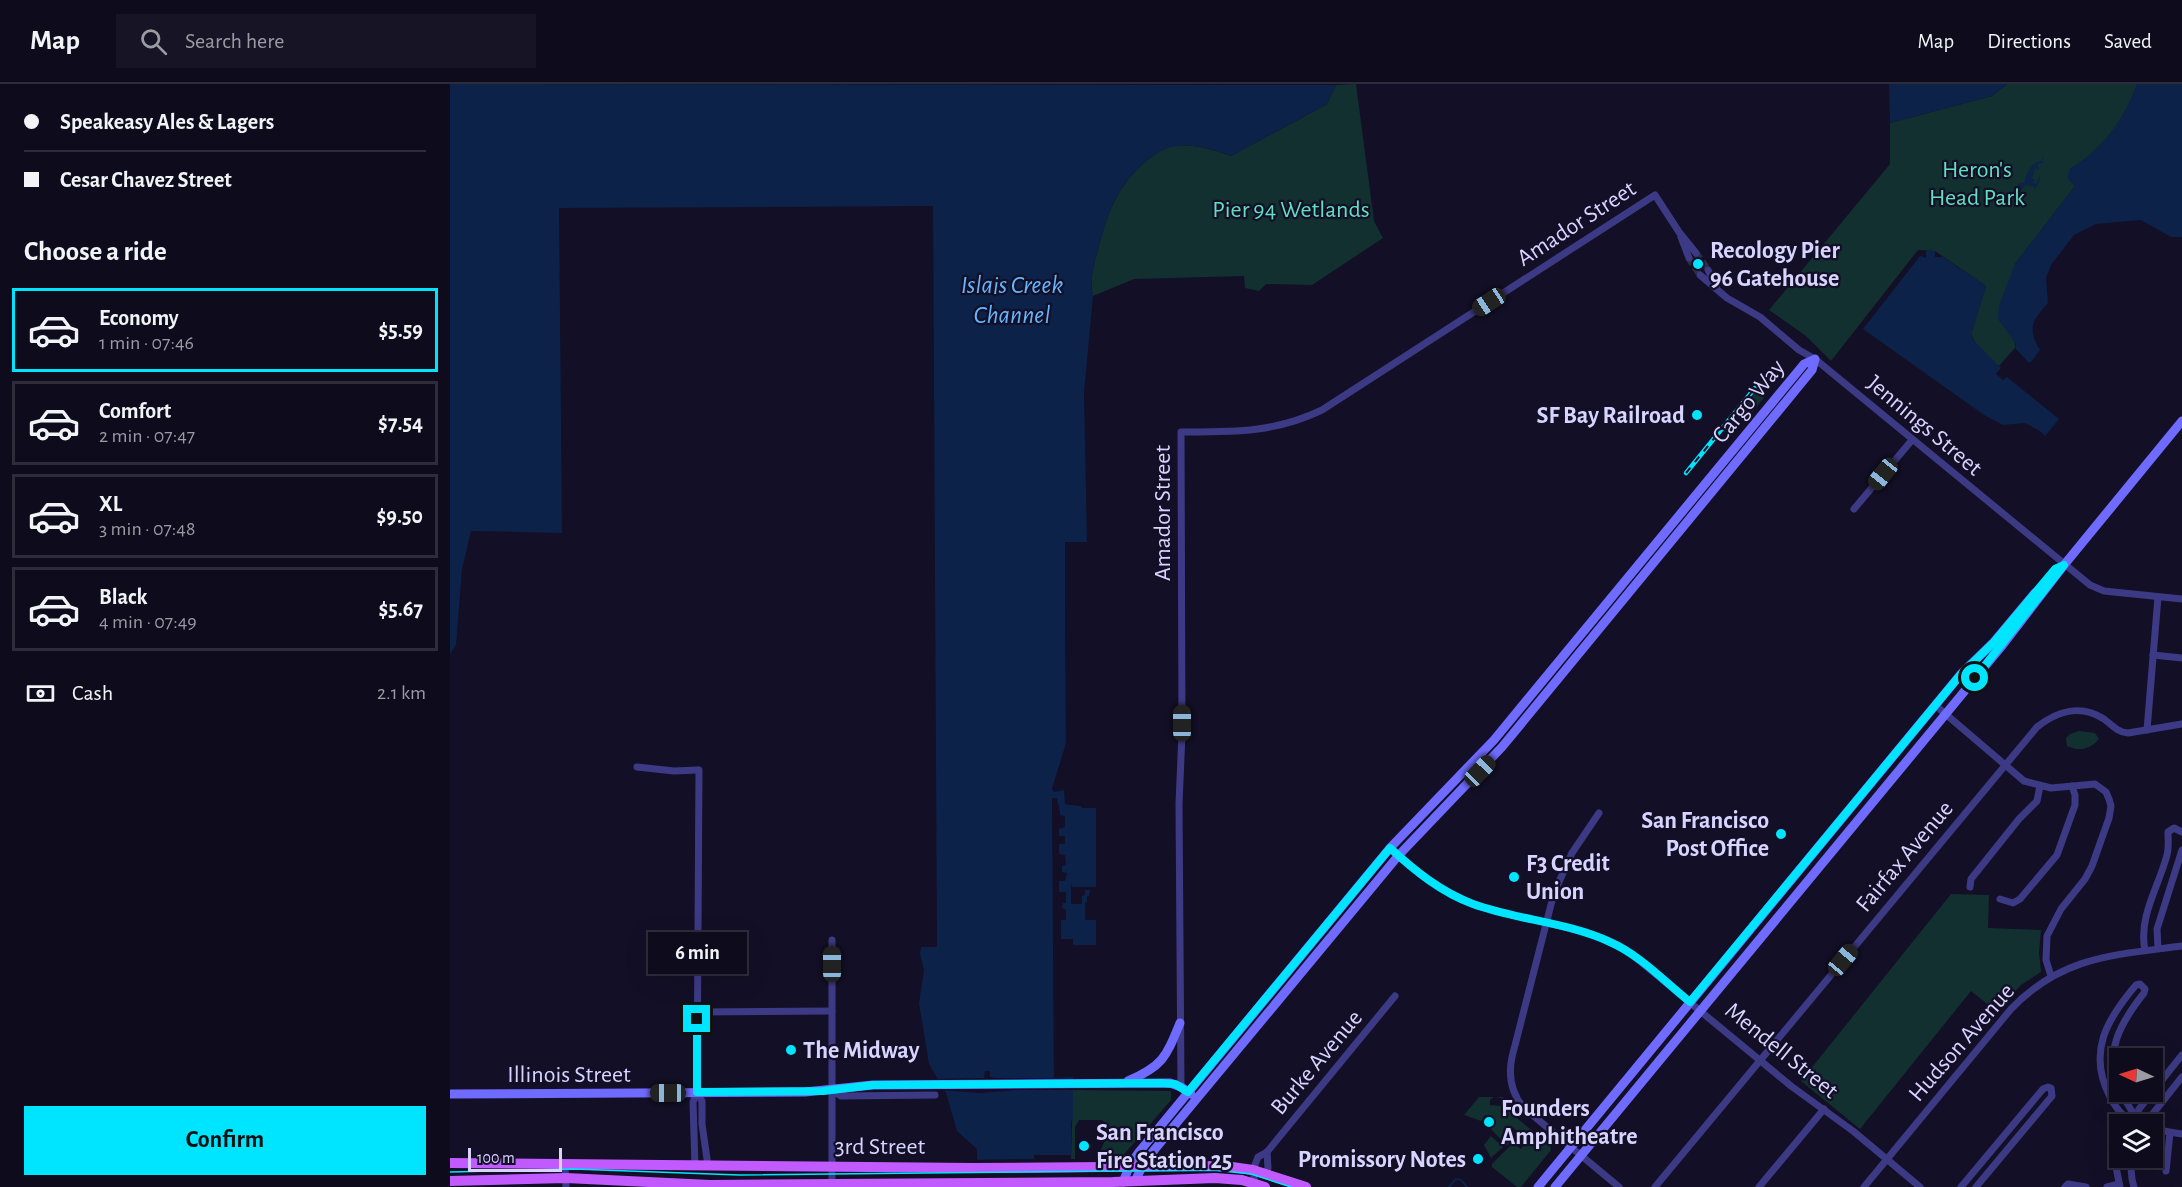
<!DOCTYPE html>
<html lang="en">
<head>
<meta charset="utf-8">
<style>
  body { margin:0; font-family:"Alegreya Sans",sans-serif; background:#171425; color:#f1f3f6; height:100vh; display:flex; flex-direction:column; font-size:22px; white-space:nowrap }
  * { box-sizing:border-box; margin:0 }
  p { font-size:20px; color:#9b9ba3 }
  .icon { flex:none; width:33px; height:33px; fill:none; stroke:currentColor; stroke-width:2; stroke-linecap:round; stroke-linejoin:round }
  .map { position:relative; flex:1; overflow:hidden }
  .sheet { display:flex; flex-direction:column; background:#0e0b1c; width:450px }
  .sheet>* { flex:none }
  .top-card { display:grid; align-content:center; height:132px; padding:0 24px; background:#0e0b1c }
  .needle { width:39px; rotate:274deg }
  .tools { position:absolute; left:1659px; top:964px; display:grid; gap:12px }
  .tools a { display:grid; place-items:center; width:54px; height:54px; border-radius:0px; background:#0e0b1c; box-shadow:0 6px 24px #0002,0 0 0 2px #2e2b3b; font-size:30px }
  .scale { position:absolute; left:18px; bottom:15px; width:94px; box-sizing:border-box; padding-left:6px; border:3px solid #d9d4ff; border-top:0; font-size:16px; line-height:21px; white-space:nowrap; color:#d9d4ff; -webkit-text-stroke:4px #130f26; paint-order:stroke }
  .end { position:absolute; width:27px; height:27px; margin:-14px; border:8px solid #00e5ff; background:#111; box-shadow:0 0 0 3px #111 }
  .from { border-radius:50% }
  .bubble { position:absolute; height:42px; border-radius:0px; background:#0e0b1c; box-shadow:0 6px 24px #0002,0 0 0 2px #2e2b3b; font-size:20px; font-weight:700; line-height:42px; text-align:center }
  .car { position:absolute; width:18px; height:36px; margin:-18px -9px; border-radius:8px; box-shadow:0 0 4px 2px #0007; background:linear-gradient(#222 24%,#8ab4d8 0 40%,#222 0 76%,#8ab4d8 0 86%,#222 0) }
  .top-card b { display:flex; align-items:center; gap:21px; height:57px; font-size:22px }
  .top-card b+b { border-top:2px solid #2e2b3b }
  .top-card i { width:15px; height:15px; background:#f1f3f6 }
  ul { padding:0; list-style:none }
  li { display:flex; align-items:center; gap:18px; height:84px; margin:0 12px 9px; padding:0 12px; border:3px solid #2e2b3b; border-radius:0px }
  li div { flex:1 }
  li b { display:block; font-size:22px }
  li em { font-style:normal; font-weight:700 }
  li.on { border-color:#00e5ff }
  li>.icon { width:54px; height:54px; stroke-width:1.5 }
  h2 { padding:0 24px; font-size:27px; line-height:72px }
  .pay { display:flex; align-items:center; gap:15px; height:66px; padding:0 24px; font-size:22px }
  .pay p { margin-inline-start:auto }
  .action { display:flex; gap:12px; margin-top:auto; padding:12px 24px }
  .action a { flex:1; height:69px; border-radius:0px; background:#00e5ff; color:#111; font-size:24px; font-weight:700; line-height:69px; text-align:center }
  header { display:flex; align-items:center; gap:36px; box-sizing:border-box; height:84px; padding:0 30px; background:#0e0b1c; border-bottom:2px solid #2e2b3b }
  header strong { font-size:28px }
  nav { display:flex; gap:33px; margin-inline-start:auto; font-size:21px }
  .search { width:420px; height:54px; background:#171425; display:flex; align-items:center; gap:15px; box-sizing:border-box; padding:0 21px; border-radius:0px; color:#9b9ba3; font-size:22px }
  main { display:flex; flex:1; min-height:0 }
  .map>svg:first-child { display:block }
  .green { fill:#12302f }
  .water { fill:#0c2248 }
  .pier { fill:#130f26 }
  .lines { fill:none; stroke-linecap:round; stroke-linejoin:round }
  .stream { stroke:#0c2248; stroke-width:2 }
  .street-tunnel { stroke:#312d47; stroke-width:7; stroke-dasharray:7 3.5; stroke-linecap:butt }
  .street { stroke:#3d3a85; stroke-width:7 }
  .secondary { stroke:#6f6bff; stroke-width:9 }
  .primary { stroke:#c25bff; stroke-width:10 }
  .tram { stroke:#00e5ff; stroke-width:1.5 }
  .rail-casing { stroke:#00e5ff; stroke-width:4.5 }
  .rail { stroke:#130f26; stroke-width:2; stroke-dasharray:7; stroke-linecap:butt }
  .route { stroke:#00e5ff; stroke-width:8 }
  .poi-dot { fill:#00e5ff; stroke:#130f26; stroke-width:2 }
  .labels { text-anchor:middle; stroke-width:4.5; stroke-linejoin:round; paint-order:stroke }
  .park-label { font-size:24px; fill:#5fe0c0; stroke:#130f26 }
  .street-label { font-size:24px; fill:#d9d4ff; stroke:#130f26 }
  .poi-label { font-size:24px; font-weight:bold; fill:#d9d4ff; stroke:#130f26; text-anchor:start }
  .water-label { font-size:26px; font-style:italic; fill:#62b6ff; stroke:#130f26 }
</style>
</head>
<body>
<header>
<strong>Map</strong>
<div class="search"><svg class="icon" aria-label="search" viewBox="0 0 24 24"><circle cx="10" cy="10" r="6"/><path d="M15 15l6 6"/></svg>Search here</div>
<nav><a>Map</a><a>Directions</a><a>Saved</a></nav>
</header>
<main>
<section class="sheet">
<div class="top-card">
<b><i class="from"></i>Speakeasy Ales &amp; Lagers</b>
<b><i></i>Cesar Chavez Street</b>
</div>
<h2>Choose a ride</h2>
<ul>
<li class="on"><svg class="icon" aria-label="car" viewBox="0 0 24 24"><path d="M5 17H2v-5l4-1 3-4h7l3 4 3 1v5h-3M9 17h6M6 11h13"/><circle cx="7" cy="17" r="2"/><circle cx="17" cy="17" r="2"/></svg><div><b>Economy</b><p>1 min · 07:46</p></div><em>$5.59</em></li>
<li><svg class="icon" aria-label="car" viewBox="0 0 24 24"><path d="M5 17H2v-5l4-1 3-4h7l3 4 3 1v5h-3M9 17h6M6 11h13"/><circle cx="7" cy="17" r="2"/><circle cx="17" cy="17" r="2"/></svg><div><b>Comfort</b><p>2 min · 07:47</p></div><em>$7.54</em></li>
<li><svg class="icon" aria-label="car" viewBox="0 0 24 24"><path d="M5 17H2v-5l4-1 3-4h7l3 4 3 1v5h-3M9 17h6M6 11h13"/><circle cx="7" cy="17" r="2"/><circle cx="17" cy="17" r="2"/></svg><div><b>XL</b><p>3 min · 07:48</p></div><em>$9.50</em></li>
<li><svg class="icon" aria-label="car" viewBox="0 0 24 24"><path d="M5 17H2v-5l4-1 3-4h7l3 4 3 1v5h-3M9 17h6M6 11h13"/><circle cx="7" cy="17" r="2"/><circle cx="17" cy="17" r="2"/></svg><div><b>Black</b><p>4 min · 07:49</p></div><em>$5.67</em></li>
</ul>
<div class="pay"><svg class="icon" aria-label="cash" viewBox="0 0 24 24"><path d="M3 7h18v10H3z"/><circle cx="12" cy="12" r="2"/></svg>Cash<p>2.1 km</p></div>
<div class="action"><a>Confirm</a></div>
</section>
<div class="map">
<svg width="1732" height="1103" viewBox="0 0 1732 1103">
  <rect width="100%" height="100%" fill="#130f26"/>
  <!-- green -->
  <g class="green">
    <path d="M 906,0 L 924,137 L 933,154 L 862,201 L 816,200 L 809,207 L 795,204 L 794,192 L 684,195 L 643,212 C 639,195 644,179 649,162 C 658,128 667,103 694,79 C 700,74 706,69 713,65 C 733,56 762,65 781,72 L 877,20 L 886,1 Z"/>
    <path d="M 1557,0 L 1687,0 C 1676,35 1651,67 1620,85 L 1625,102 L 1565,180 L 1565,264 L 1548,283 L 1525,258 L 1521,250 L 1536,202 L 1485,167 L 1468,166 L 1381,277 L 1356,252 L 1319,226 L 1440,80 L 1440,39 L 1542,12 Z"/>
    <path d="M 1308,305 L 1316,311 L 1294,338 L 1286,332 Z"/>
    <path d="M 1629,647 L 1645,649 L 1649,655 C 1641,665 1629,668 1617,662 L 1616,654 L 1620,650 Z"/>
    <path d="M 1501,810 L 1539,811 L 1538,844 L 1591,846 L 1589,868 L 1591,888 L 1571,901 L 1546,927 L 1521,907 L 1410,1045 L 1351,997 Z"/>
    <path d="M 623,1006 L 721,1007 L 721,1016 L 670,1075 L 646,1075 L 654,1059 L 658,1043 L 652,1036 L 629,1036 L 625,1043 L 625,1075 L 621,1075 Z"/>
    <path d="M 1029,1013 L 1044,1013 L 1040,1016 L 1040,1021 L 1051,1022 L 1051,1014 L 1046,1013 L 1054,1013 L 1052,1015 L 1053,1018 L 1056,1017 L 1068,1035 L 1100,1061 L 1101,1066 L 1071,1103 L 1067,1103 L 1042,1083 L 1042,1080 L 1063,1059 L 1071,1065 L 1078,1056 L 1061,1042 L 1054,1051 L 1061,1057 L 1057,1062 L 1039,1043 L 1045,1039 L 1035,1031 L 1031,1037 L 1014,1031 Z"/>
    <path d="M 1041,1052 L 1053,1063 L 1041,1074 L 1034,1061 Z"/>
  </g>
  <!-- water -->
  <g class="water">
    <path d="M 0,0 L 886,1 L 877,20 L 781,72 C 762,65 733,56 713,66 C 706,69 700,74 694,79 C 667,103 658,128 649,162 C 644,179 639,196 643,212 L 634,308 L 637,458 L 615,458 L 616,660 L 602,705 L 615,706 L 615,720 L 632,722 L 632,724 L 646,724 L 646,803 L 621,803 L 621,820 L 632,820 L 632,811 L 635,806 L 640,806 L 635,836 L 646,836 L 646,861 L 623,861 L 623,855 L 611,855 L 611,836 L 616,836 L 616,826 L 612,824 L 615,808 L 609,808 L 609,797 L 616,789 L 612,789 L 612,781 L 615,781 L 614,779 L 615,771 L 609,771 L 609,760 L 615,760 L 615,752 L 609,752 L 609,745 L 615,733 L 610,731 L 609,722 L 603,714 L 604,993 L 623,993 L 623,1036 L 621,1037 L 621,1071 L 584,1071 L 587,1103 L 527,1103 L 527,1065 L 507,1047 L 496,1009 L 479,980 L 469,919 L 474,886 L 470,870 L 471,863 L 487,863 L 483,122 L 109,124 L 112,449 L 21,447 L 12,485 L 6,561 L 0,570 Z"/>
    <path d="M 1439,0 L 1557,0 L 1542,12 L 1440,39 Z"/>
    <path d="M 1687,0 L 1732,0 L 1732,153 L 1721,153 L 1691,136 L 1646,140 L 1624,151 L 1601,181 L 1596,194 L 1598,219 C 1582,237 1577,244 1590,266 L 1581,278 L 1578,278 L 1565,264 L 1566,260 L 1548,235 L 1549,222 L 1565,180 L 1625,102 L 1617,94 L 1620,85 C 1652,66 1675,34 1687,0 Z"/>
    <path d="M 1593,69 L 1593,78 L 1588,80 L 1589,86 L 1585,84 L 1582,95 L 1585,95 L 1583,99 L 1586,100 L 1590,91 L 1589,98 L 1584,108 L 1585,103 L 1575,101 L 1570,108 L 1565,107 L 1568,100 L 1575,98 C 1576,89 1581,78 1592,77 Z"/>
    <path d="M 1476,167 L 1485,167 L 1485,173 L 1493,173 L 1536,202 L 1521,251 L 1525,258 L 1551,284 L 1546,290 L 1553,296 L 1557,293 L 1609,335 L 1595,352 L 1590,347 L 1575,339 L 1553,341 L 1534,331 L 1413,245 L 1470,172 L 1476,174 Z"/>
  </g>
  <!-- pier -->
  <g class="pier">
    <path d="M 615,458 L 625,458 L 625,461 L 618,461 L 619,660 L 606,703 L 617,704 L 618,717 L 634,721 L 646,721 L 646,724 L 632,724 L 631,722 L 615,720 L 614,706 L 604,708 L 602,705 L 616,660 Z"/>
    <path d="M 602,714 L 607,714 L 610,731 L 615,733 L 615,743 L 609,745 L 609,752 L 615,752 L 615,760 L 609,760 L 609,770 L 615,771 L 616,781 L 612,782 L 612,788 L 617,789 L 615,797 L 609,797 L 609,808 L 616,808 L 616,819 L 612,819 L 612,824 L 616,826 L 616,836 L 611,836 L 611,855 L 623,855 L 623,864 L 621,862 L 620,858 L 611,858 L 608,856 L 608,836 L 613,833 L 613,828 L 609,825 L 609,818 L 613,816 L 613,811 L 606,809 L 606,797 L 608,794 L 612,794 L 609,789 L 612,774 L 606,772 L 606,760 L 608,757 L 612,757 L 612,755 L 606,753 L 606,744 L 612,740 L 612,735 L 607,733 L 606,724 L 607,991 L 623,990 L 623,993 L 604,994 Z"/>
    <path d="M 621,799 L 622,803 L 646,803 L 638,822 L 638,833 L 646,833 L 646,836 L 635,836 L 635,819 L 637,818 L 637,812 L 640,812 L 640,806 L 635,806 L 635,811 L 632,812 L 632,820 L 621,820 Z"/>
    <path d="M 535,987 L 540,987 L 540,993 L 547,994 L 623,995 L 623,1006 L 567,1006 L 530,1009 L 491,1006 L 484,995 L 534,994 Z"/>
    <path d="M 570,1075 L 586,1075 L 586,1103 L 524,1103 L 524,1076 Z"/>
  </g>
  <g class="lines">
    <!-- stream -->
    <path class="stream" d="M 999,1103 L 1006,1095 L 1011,1096 L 1017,1103"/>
    <!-- street-tunnel -->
    <g class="street-tunnel">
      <path d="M 1246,169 L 1258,186"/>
      <path d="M 1239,174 L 1250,191"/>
    </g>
    <!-- street -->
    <g class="street">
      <path d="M 1231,153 L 1239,174"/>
      <path d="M 1258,186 L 1266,202"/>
      <path d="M 1250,191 L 1277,214 L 1310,233 L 1349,266 L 1365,275 L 1640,501 L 1654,507 L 1732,515"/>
      <path d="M 1404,425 L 1462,356"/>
      <path d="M 1703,571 L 1732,574"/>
      <path d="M 1485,621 L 1574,697 L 1601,704 L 1645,700 L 1656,708 L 1659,715 L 1661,722 L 1659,734 L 1642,782 L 1635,795 L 1611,825 L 1597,852 L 1596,876 L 1601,892"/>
      <path d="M 1697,646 L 1708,513"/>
      <path d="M 187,683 L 224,687 L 248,686"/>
      <path d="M 1149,729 L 1122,769 L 1104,809 L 1062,973 C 1058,992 1061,1009 1074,1024 L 1169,1103"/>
      <path d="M 940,764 C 965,787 991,808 1023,820 C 1074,839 1133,839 1180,869 L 1341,1002 L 1403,1047 L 1470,1103"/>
      <path d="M 1520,803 L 1521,795 L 1569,735 L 1587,717 L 1590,702"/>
      <path d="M 1550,815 L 1563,819 L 1570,815 L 1607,771 L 1625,721 L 1625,711 L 1622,702"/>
      <path d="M 382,856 L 382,1100"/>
      <path d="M 1708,864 L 1707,845 L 1732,766"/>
      <path d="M 1695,866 C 1688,833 1709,802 1717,771 C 1719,764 1718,755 1718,748 L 1724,744 L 1732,748"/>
      <path d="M 247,928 L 382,927"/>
      <path d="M 731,1003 L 729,720 L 732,649 L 731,348 C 783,348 824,349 872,326 L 1205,111 L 1229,148 L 1246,169"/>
      <path d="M 381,1006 L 391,1012 L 485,1011"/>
      <path d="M 1670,1007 C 1652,970 1671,938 1694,909 L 1695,905 L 1690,900 L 1686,901 C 1657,935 1637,968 1660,1013 C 1666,1023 1671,1032 1682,1037"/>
      <path d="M 1670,1008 L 1685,1032"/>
      <path d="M 247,1009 L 252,1017 L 252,1040 L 258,1082"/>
      <path d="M 1687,1031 L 1689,1025 L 1732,971"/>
      <path d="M 1693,1037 L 1701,1032 L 1732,993"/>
      <path d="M 1702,1045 L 1732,1050"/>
      <path d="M 1670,1059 L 1666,1083 L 1670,1103"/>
      <path d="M 1680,1074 L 1682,1095 L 1684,1103"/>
      <path d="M 115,1081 L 116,1103"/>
      <path d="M 245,1082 L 243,1018 L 247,1009 L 249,686"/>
      <path d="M 1716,1087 L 1720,1049"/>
      <path d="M 816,1089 L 818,1084 L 817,1068"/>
      <path d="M 805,1100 L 803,1086 L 808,1073 L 817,1068 L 945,912"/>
      <path d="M 1205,1103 L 1587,643 C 1607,627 1631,620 1654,635 C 1662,641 1667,648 1678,649 L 1732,640"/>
      <path d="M 1309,1103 L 1374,1025"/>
      <path d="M 1414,1103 L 1561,925 C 1612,872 1664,871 1732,862"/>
      <path d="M 1511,1103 L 1593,1005 L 1598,1003 L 1601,1004 L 1602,1012 L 1526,1103"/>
      <path d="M 1615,1103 L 1618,1100 L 1636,1103"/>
      <path d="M 1657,1103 L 1669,1100"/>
    </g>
    <!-- secondary -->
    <g class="secondary">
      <path d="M 678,997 C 713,982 716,973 730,939"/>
      <path d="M 0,1010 L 355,1008 L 423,1001 L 720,999 L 731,1003 L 741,1010"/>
      <path d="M 673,1098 L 680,1081 L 689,1068 L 940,764 L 1044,656 L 1354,280 L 1365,275 L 1362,286 L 1052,663 L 948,772 L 705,1065 L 693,1081 L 685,1097"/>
      <path d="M 1088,1103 L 1511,590 L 1544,558 L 1585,509"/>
      <path d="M 1105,1103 L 1551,563 L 1614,481 L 1732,337"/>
    </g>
    <!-- primary -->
    <g class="primary">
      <path d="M 0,1079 L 523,1084 L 775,1082 L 803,1086 L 856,1103"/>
      <path d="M 0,1097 L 116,1094 L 260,1101 L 663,1098 L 765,1094 L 792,1096 L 815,1103"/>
    </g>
    <!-- tram -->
    <path class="tram" d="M 0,1088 L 124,1085 L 289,1091 L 764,1086 L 801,1090 L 841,1103"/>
    <!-- rail casing -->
    <g class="rail-casing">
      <g id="rail">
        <path d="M 1236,389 L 1305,304"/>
        <path d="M 536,1000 L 560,1000"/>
      </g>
    </g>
    <!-- rail -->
    <use href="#rail" class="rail"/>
  </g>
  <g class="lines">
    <!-- route -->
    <path class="route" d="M 247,935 L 247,1008 L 373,1007 L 423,1001 L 711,999 L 725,1000 L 738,1008 L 940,764 C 965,787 991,808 1023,820 C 1067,836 1117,838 1160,858 C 1190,871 1215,898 1240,918 L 1511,590 L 1544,558 L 1605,485 L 1614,481 L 1525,594"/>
  </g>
  <!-- markers -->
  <g class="poi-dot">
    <circle cx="1248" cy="180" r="6"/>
    <circle cx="1247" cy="331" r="6"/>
    <circle cx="1331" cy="750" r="6"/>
    <circle cx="1064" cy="793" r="6"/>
    <circle cx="341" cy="966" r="6"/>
    <circle cx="1039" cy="1038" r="6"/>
    <circle cx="634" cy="1062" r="6"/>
    <circle cx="1028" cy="1075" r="6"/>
  </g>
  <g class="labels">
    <!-- park labels -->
    <g class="park-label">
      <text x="1527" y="93">Heron's<tspan x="1527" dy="28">Head Park</tspan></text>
      <text x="841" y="133">Pier 94 Wetlands</text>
    </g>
    <!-- street labels -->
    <g class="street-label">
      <text transform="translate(1126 139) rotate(-33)" y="8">Amador Street</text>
      <text transform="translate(1298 317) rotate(-51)" y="8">Cargo Way</text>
      <text transform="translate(1475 341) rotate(40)" y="8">Jennings Street</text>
      <text transform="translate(712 429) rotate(-90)" y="8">Amador Street</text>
      <text transform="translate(1454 772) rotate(-50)" y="8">Fairfax Avenue</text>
      <text transform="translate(1511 958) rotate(-49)" y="8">Hudson Avenue</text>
      <text transform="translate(1332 966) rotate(39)" y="8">Mendell Street</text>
      <text transform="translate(866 978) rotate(-50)" y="8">Burke Avenue</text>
      <text x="119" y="998">Illinois Street</text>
      <text x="430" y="1070">3rd Street</text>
    </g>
    <!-- poi labels -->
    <g class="poi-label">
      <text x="1260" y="174">Recology Pier<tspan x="1260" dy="28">96 Gatehouse</tspan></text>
      <text x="1235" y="339" text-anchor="end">SF Bay Railroad</text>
      <text x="1319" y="744" text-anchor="end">San Francisco<tspan x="1319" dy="28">Post Office</tspan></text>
      <text x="1076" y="787">F3 Credit<tspan x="1076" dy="28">Union</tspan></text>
      <text x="353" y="974">The Midway</text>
      <text x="1051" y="1032">Founders<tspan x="1051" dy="28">Amphitheatre</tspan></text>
      <text x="646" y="1056">San Francisco<tspan x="646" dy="28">Fire Station 25</tspan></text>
      <text x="1016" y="1083" text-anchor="end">Promissory Notes</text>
    </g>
    <!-- water labels -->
    <g class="water-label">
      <text x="562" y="209">Islais Creek<tspan x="562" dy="30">Channel</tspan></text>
    </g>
  </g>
</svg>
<div class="tools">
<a><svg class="needle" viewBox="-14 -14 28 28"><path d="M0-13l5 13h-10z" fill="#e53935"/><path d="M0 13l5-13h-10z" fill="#9b9ba3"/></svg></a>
<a><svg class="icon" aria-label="layers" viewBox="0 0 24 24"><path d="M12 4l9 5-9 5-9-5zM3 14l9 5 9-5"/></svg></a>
</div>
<div class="scale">100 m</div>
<i class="end from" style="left:1525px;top:594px"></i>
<i class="end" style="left:247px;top:935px"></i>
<div class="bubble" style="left:198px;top:848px;width:99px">6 min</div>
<i class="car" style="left:1039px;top:218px;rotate:237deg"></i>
<i class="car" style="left:1433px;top:390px;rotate:219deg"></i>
<i class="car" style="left:732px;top:639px;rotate:0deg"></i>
<i class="car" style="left:1030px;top:687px;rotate:44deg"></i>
<i class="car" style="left:1393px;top:876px;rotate:40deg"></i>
<i class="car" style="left:382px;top:880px;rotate:0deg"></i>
<i class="car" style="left:218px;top:1009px;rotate:270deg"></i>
</div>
</main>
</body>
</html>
